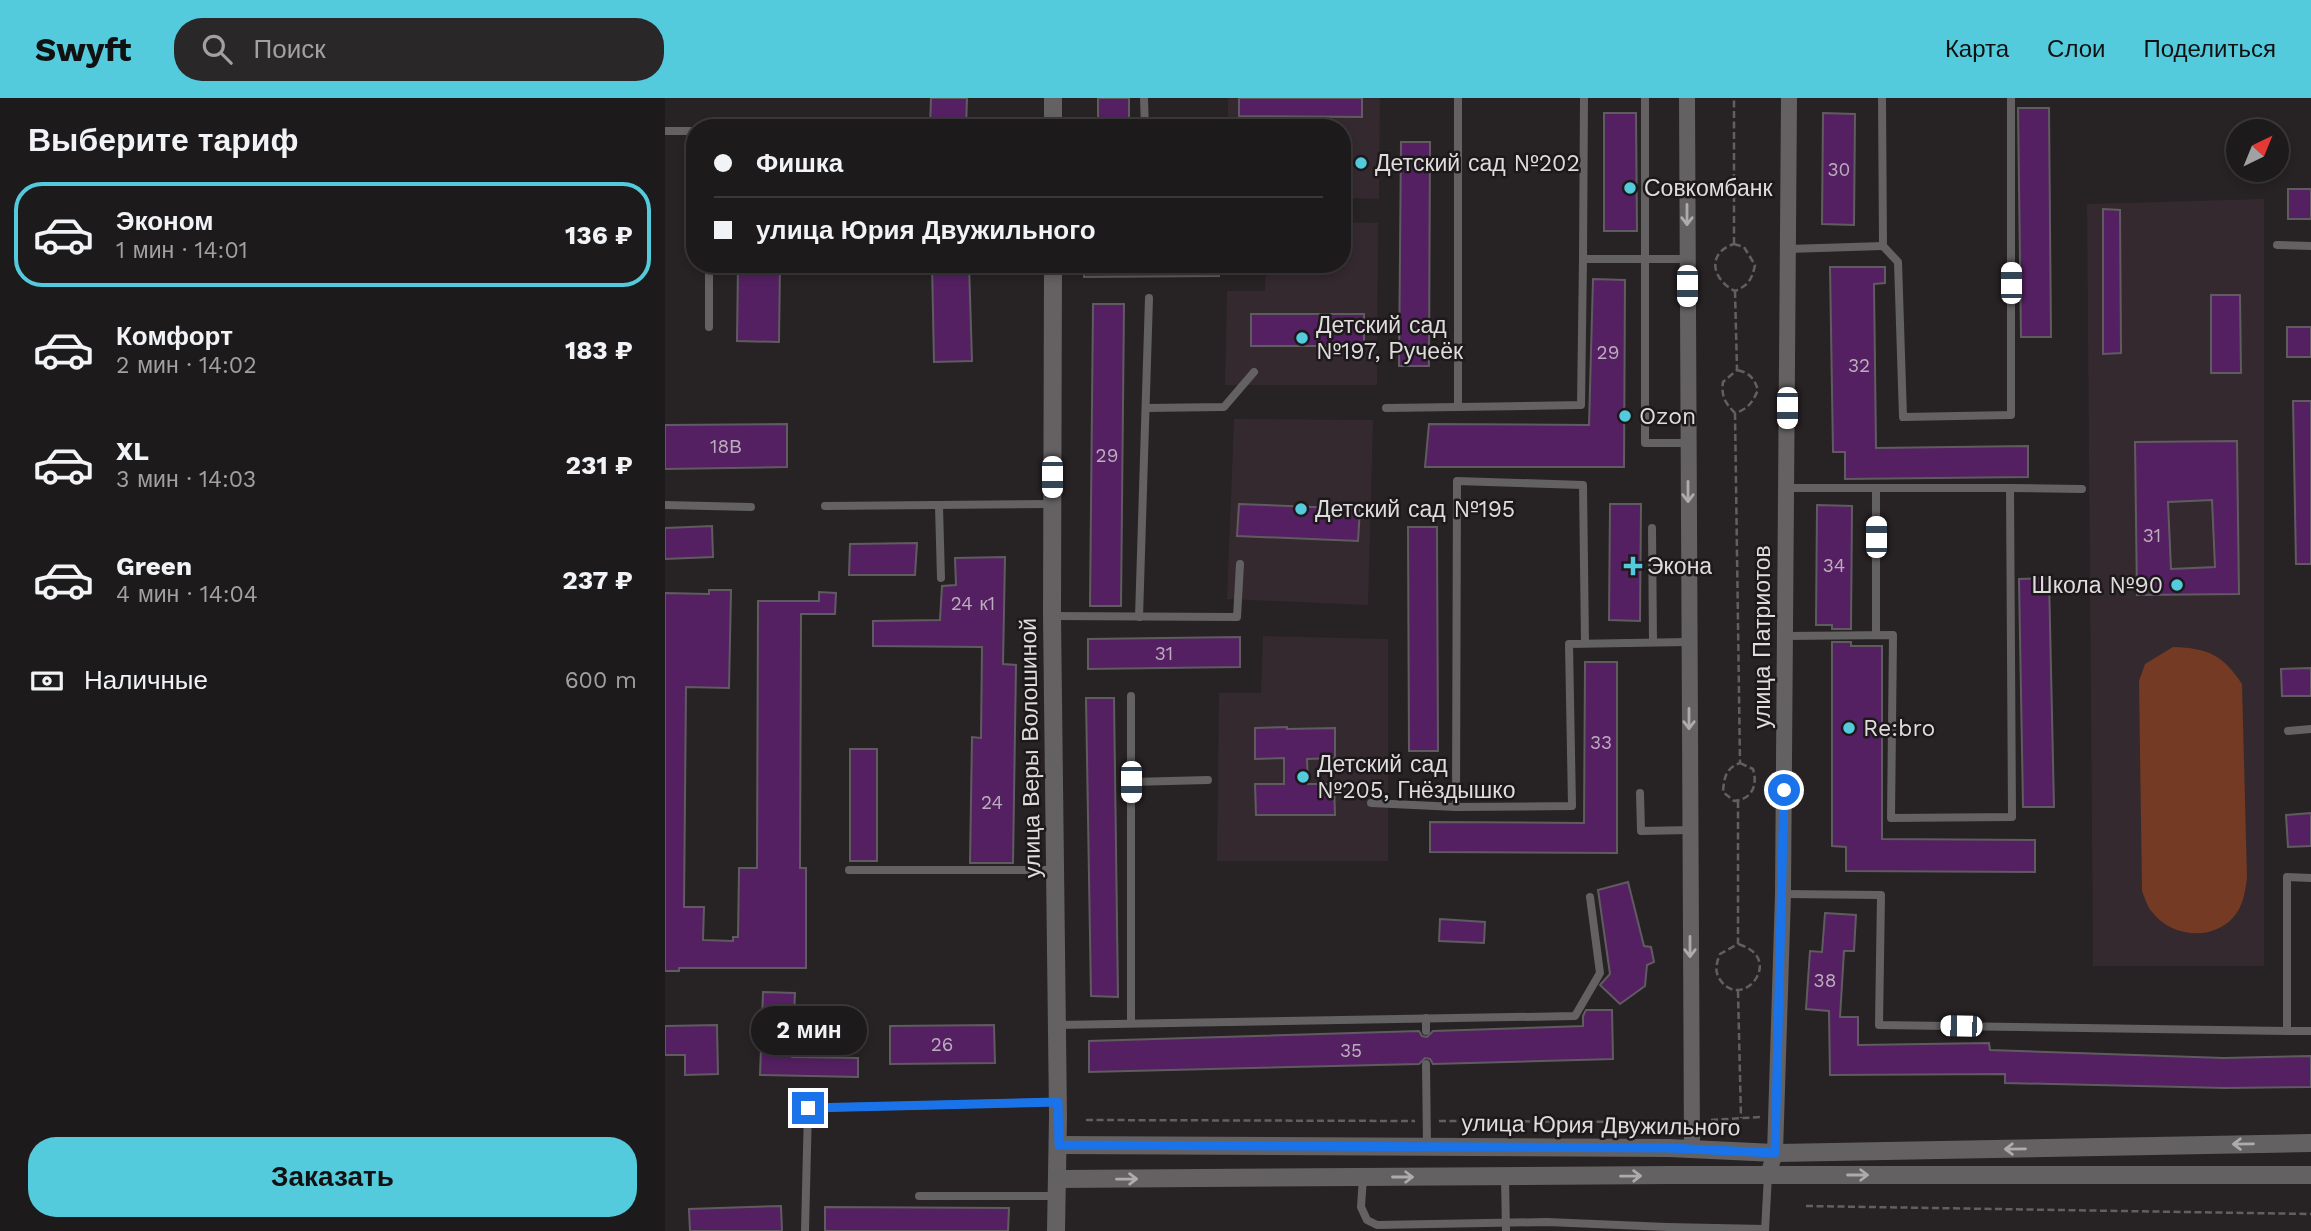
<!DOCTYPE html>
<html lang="ru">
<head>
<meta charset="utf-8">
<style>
  body { margin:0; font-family:"Work Sans",sans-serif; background:#2a2728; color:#f1f3f6; height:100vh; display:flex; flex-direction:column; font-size:26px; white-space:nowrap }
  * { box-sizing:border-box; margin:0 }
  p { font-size:23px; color:#a0a1a3 }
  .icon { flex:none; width:38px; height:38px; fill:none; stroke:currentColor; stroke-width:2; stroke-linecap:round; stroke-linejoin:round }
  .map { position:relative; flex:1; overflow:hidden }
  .panel { display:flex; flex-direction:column; background:#1d1a1b; width:665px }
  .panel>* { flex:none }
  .banner { position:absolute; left:21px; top:21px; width:665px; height:154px; border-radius:28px; box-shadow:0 4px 10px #0003,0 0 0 2px #3b383a; display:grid; align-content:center; height:154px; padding:0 28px; background:#1d1a1b }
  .needle { width:46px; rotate:43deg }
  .controls { position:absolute; left:1561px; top:21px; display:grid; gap:14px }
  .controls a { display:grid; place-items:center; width:63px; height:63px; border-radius:50%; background:#1d1a1b; box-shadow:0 4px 10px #0003,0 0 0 2px #3b383a; font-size:35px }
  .end { position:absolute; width:32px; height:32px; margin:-16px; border:9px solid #1a73e8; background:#fff; box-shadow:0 0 0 4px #fff }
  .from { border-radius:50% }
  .bubble { position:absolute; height:49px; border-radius:24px; background:#1d1a1b; box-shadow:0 4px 10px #0003,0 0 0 2px #3b383a; font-size:23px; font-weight:700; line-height:49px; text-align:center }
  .car { position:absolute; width:21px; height:42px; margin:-21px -10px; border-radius:9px; box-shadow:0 0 5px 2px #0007; background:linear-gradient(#fff 24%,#345 0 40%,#fff 0 76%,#345 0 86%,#fff 0) }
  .banner b { display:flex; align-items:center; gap:24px; height:66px; font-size:26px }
  .banner b+b { border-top:2px solid #3b383a }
  .banner i { width:18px; height:18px; background:#f1f3f6 }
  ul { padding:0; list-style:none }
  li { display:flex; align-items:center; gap:21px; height:105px; margin:0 14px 10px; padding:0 14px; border:4px solid transparent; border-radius:28px }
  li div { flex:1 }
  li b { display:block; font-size:26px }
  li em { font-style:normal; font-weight:700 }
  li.active { border-color:#53cbdc }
  li>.icon { width:63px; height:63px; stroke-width:1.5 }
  h2 { padding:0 28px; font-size:32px; line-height:84px }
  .pay { display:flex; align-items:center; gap:18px; height:77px; padding:0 28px; font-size:26px }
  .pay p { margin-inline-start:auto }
  .action { display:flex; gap:14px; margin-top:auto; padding:14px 28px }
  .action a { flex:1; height:80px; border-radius:28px; background:#53cbdc; color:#111; font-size:28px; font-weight:700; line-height:80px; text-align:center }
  header { display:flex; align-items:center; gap:42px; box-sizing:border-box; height:98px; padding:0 35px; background:#53cbdc; color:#111 }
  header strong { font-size:33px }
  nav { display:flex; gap:38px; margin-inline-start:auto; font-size:24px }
  .search { width:490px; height:63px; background:#2a2728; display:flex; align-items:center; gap:18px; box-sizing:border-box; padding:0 24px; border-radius:28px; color:#a0a1a3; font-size:26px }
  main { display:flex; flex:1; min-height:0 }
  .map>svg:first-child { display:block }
  .built { fill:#34292e }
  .green { fill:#743a23 }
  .building { fill:#542061; stroke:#5f5c60; stroke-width:2; fill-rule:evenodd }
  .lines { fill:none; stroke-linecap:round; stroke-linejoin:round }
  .path { stroke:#635f61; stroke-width:2.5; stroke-dasharray:7 3.5; stroke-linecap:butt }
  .service { stroke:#646162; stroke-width:8 }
  .minor { stroke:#646162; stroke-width:16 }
  .tertiary { stroke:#646162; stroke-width:18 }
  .oneway { stroke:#aeabac }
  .route { stroke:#1a73e8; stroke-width:9 }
  .poi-dot { fill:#53cbdc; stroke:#1d191b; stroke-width:2.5 }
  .labels { text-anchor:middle; stroke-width:5; stroke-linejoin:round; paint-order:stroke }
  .number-label { font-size:19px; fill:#bcadbe }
  .poi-label { font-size:23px; fill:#dfdcdd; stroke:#1d191b; text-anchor:start }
  .street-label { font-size:23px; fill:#dfdcdd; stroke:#1d191b }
</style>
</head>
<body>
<header>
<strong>Swyft</strong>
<div class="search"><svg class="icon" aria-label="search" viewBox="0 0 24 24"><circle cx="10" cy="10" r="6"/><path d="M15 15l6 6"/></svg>Поиск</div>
<nav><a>Карта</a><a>Слои</a><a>Поделиться</a></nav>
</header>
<main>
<section class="panel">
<h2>Выберите тариф</h2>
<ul>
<li class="active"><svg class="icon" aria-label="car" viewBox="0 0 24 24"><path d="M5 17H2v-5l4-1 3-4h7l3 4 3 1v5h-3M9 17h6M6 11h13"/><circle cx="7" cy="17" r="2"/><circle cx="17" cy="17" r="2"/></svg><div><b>Эконом</b><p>1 мин · 14:01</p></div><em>136 ₽</em></li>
<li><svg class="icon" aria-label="car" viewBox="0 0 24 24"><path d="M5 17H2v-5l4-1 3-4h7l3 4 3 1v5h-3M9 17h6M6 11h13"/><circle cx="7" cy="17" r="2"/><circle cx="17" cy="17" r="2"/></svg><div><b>Комфорт</b><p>2 мин · 14:02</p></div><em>183 ₽</em></li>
<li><svg class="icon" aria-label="car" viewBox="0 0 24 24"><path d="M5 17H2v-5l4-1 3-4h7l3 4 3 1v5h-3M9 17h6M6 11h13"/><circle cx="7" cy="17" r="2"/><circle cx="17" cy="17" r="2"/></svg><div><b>XL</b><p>3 мин · 14:03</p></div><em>231 ₽</em></li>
<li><svg class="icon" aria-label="car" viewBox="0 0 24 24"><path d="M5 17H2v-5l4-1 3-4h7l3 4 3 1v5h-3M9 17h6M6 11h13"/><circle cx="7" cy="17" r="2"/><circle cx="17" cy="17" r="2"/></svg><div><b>Green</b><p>4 мин · 14:04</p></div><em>237 ₽</em></li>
</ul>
<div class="pay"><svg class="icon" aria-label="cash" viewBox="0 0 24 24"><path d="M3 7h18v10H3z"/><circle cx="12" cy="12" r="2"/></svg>Наличные<p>600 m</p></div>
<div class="action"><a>Заказать</a></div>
</section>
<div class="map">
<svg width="1646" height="1133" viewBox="0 0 1646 1133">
  <rect width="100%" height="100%" fill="#272224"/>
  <!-- built -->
  <g class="built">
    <path d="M 563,0 L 715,0 L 714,101 L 677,100 L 677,30 L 563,30 Z"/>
    <path d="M 1599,101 L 1599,868 L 1428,868 L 1422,106 Z"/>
    <path d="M 677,124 L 713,125 L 712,287 L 560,287 L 562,193 L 600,193 L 601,166 L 677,166 Z"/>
    <path d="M 569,321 L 708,322 L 703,507 L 562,501 Z"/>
    <path d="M 598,538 L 723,541 L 723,763 L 552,763 L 554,595 L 596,595 Z"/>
  </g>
  <!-- green -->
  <path class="green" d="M 1508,549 C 1543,550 1558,557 1577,586 L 1582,781 C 1580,792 1579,803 1573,813 C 1554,844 1507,841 1487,814 C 1482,808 1480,800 1477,793 L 1474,583 L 1480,566 Z"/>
  <!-- building -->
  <g class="building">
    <path d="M 266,0 L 302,0 L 301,30 L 265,30 Z"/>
    <rect x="433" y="0" width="31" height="30"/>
    <path d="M 574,0 L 697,0 L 697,19 L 574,18 Z"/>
    <path d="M 1353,10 L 1384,10 L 1386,239 L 1356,239 Z"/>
    <path d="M 939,15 L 971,15 L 972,133 L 939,133 Z"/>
    <path d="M 1158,15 L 1190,16 L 1189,127 L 1157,126 Z"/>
    <path d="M 736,44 L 765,44 L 764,268 L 734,268 Z"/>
    <rect x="1623" y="91" width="23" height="30"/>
    <path d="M 1438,111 L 1455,112 L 1456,255 L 1438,256 Z"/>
    <path d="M 73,166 L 115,166 L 114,244 L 72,243 Z"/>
    <path d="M 267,166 L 304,166 L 307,263 L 269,264 Z"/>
    <path d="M 419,166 L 554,166 L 554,178 L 419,179 Z"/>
    <path d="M 1165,169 L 1220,169 L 1220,185 L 1209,186 L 1211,350 L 1363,348 L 1363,379 L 1180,381 L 1180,354 L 1168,354 Z"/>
    <path d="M 928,181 L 960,182 L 959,369 L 760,369 L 764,326 L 924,327 Z"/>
    <path d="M 1546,197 L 1575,197 L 1576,275 L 1546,275 Z"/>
    <path d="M 428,206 L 459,206 L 456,508 L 425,508 Z"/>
    <rect x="586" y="216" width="113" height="32"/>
    <rect x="1622" y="229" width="24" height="30"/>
    <path d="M 1628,303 L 1646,303 L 1646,466 L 1631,466 Z"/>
    <path d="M 122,326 L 122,369 L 0,371 L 0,327 Z"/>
    <path d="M 1572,343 L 1574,496 L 1472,497 L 1470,344 ZM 1547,402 L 1550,469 L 1506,471 L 1503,404 Z"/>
    <path d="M 574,406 L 695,411 L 693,443 L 572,438 Z"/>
    <path d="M 945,406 L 976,406 L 975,523 L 944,522 Z"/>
    <path d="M 1152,407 L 1187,408 L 1186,531 L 1167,531 L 1167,527 L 1151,527 Z"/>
    <path d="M 47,428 L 48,459 L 0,461 L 0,430 Z"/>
    <path d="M 743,429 L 772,429 L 773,653 L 744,653 Z"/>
    <path d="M 252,445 L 250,477 L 184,477 L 185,446 Z"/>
    <path d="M 340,459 L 338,566 L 351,567 L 348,765 L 305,765 L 307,639 L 316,640 L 317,549 L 208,548 L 208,523 L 275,522 L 277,488 L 291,487 L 290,460 Z"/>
    <path d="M 1384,480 L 1389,709 L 1358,709 L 1354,481 Z"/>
    <path d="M 44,492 L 66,492 L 64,590 L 21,589 L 19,809 L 39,809 L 38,842 L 68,843 L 68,839 L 73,839 L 74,770 L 92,770 L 93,503 L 154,503 L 154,494 L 171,495 L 170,516 L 136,516 L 135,770 L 141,770 L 141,870 L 14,870 L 14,873 L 0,873 L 0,495 L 44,496 Z"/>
    <path d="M 575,539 L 575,569 L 423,571 L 423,541 Z"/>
    <path d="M 1167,544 L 1186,544 L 1186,548 L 1217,548 L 1217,741 L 1370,742 L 1370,774 L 1181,773 L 1181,749 L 1167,748 Z"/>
    <path d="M 920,564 L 952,564 L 952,755 L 765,754 L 765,724 L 919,725 Z"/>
    <path d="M 1646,570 L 1646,598 L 1617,598 L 1616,571 Z"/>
    <path d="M 421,600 L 449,600 L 453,899 L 426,898 Z"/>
    <path d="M 622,629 L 622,631 L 670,630 L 670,660 L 642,661 L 643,686 L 669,686 L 670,717 L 591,717 L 590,686 L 619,686 L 619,660 L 590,661 L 590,630 Z"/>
    <rect x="185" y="651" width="27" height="112"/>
    <path d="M 1646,715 L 1646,748 L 1623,749 L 1621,717 Z"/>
    <path d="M 963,784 L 979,848 L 986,849 L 989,864 L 982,867 L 980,888 L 955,906 L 935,887 L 945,876 L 933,792 Z"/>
    <path d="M 1160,815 L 1191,817 L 1189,853 L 1179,853 L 1175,919 L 1193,919 L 1193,947 L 1324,945 L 1325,952 L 1559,960 L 1646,958 L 1646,989 L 1560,990 L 1340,985 L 1340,976 L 1165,977 L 1164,913 L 1141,911 L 1145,853 L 1157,854 Z"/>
    <path d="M 775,821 L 820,824 L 819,845 L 774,843 Z"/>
    <path d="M 98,894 L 130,895 L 127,959 L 193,960 L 193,979 L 95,977 Z"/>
    <path d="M 921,912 L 947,912 L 948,961 L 768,966 L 765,961 L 760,960 L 754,966 L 424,974 L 424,943 L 754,933 L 757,938 L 762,939 L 768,933 L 918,928 L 918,918 Z"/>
    <path d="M 52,927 L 53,976 L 20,977 L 20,957 L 0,957 L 0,928 Z"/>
    <path d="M 329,927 L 330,965 L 225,966 L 225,928 Z"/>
    <path d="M 116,1108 L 117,1133 L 25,1133 L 24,1111 Z"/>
    <path d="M 160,1109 L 344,1110 L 343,1133 L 160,1133 Z"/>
  </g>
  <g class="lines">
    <!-- path -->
    <g class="path">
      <path d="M 1069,146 L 1069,0"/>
      <path d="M 1069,146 L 1079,149 L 1090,167 C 1087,181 1084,187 1070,193 C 1047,182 1041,155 1069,146 Z"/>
      <path d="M 1070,193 L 1072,272 L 1058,284 C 1056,298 1060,305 1070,315 C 1083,311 1087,305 1093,292 C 1089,280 1085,275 1072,272"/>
      <path d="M 1070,315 L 1075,665 C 1061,670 1059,679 1058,694 L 1069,703 C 1087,701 1093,688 1088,671 L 1075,665"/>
      <path d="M 1073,703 L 1073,846 L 1055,856 C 1051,866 1049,874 1056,883 C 1078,913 1121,860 1073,846"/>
      <path d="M 1073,893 L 1076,1020"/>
      <path d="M 421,1022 L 750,1023"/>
      <path d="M 1046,1022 L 1095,1019"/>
      <path d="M 774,1023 L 1003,1024"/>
      <path d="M 1141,1108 L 1646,1116"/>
    </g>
    <!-- service -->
    <g class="service">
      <path d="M 479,0 L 480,30"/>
      <path d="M 793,0 L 793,309 L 916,307 L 918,161 L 1022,161"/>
      <path d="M 980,0 L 980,345 L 1023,345"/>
      <path d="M 1217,0 L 1218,148 L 1233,164 L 1238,319 L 1346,317 L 1346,0"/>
      <path d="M 0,33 L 30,33"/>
      <path d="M 1612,147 L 1646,148"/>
      <path d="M 1123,151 L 1218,148"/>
      <path d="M 918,161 L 919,0"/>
      <path d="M 44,166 L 44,229"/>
      <path d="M 481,310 L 559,309 L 589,274"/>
      <path d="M 721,310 L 793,309"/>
      <path d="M 1211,390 L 1211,537"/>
      <path d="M 1345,390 L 1417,391"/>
      <path d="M 0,407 L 86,409"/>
      <path d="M 160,408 L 388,406"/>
      <path d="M 274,408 L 276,480"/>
      <path d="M 987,430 L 988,544"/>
      <path d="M 387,518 L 572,519 L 575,466"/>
      <path d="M 474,519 L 484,200"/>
      <path d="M 1120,538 L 1228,537 L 1226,720 L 1347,719 L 1345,390 L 1121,390"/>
      <path d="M 920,545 L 918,387 L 792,383 L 791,709 L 907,708 L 904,546 L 1023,544"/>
      <path d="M 1623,633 L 1646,631"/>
      <path d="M 466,684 L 543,682"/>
      <path d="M 975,695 L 976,733 L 1025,732"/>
      <path d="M 706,705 L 791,709"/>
      <path d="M 184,772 L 392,772"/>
      <path d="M 1118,796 L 1216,797 L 1214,927 L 1622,933 L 1622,779 L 1646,780"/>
      <path d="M 761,920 L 761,933"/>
      <path d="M 466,925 L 466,598"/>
      <path d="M 392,927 L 910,918 L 935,875 L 925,799"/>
      <path d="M 1622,933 L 1646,933"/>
      <path d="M 761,966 L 762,1048"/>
      <path d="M 698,1079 L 696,1109 L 702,1122 L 712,1127 L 882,1124 L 1002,1129 L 1100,1131"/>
      <path d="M 840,1079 L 841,1133"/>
      <path d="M 254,1098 L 390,1098"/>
      <path d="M 140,1133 L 143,1010 L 393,1004"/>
      <path d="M 1100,1133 L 1103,1077"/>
    </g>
    <!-- minor -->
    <g class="minor">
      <path d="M 1022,0 L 1027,1051"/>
      <path d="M 1103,1077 L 1110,1055 L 1118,796 L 1124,0"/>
    </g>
    <!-- tertiary -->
    <g class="tertiary">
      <path d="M 388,30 L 388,0"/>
      <path d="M 388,166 L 387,518 L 393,1018 L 391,1133"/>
      <path d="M 394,1047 L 1004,1050 L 1110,1055 L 1646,1045"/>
      <path d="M 393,1081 L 1004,1077 L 1646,1077"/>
    </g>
  </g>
  <!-- one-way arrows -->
  <defs><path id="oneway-shaft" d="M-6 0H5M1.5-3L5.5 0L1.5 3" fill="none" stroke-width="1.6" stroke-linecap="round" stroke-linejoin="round" transform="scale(1.75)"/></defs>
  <g class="oneway">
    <use href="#oneway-shaft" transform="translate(1022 117) rotate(90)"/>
    <use href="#oneway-shaft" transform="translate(1023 394) rotate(90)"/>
    <use href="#oneway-shaft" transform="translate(1024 621) rotate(90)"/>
    <use href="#oneway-shaft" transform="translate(1025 849) rotate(90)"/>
    <use href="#oneway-shaft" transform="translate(1578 1046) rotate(179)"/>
    <use href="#oneway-shaft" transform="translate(1350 1051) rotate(179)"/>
    <use href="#oneway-shaft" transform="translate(1193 1077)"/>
    <use href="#oneway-shaft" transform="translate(966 1078) rotate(-1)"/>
    <use href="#oneway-shaft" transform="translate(738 1079)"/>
    <use href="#oneway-shaft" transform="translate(462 1081) rotate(-1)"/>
  </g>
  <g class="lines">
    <!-- route -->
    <path class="route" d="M 143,1010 L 393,1004 L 394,1047 L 1004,1050 L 1110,1055 L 1119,692"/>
  </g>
  <!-- markers -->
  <g class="poi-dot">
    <circle cx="696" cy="65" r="7"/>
    <circle cx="965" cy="90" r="7"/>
    <circle cx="637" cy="240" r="7"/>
    <circle cx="960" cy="318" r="7"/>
    <circle cx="636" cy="411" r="7"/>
    <path d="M964.5 457.5h7v7h7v7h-7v7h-7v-7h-7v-7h7z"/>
    <circle cx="1512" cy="487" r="7"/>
    <circle cx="1184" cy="630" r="7"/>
    <circle cx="638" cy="679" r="7"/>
  </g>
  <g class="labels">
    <!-- number labels -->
    <g class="number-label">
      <text x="1174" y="78">30</text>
      <text x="943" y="261">29</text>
      <text x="1194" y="274">32</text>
      <text x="61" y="355">18В</text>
      <text x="442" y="364">29</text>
      <text x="1487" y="444">31</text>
      <text x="1169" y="474">34</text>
      <text x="308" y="512">24 к1</text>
      <text x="499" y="562">31</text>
      <text x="936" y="651">33</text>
      <text x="327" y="711">24</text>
      <text x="1160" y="889">38</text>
      <text x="277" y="953">26</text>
      <text x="686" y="959">35</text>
    </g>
    <!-- poi labels -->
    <g class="poi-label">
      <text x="710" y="73">Детский сад №202</text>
      <text x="979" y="98">Совкомбанк</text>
      <text x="651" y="235">Детский сад<tspan x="651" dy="26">№197, Ручеёк</tspan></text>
      <text x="974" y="326">Ozon</text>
      <text x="650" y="419">Детский сад №195</text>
      <text x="982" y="476">Экона</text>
      <text x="1498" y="495" text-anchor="end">Школа №90</text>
      <text x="1198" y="638">Re:bro</text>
      <text x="652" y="674">Детский сад<tspan x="652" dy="26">№205, Гнёздышко</tspan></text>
    </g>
    <!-- street labels -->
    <g class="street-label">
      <text transform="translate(1097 539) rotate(-90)" y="8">улица Патриотов</text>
      <text transform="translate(365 650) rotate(-91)" y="8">улица Веры Волошиной</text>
      <text transform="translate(936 1027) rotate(1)" y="8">улица Юрия Двужильного</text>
    </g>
  </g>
</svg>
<div class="controls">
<a><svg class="needle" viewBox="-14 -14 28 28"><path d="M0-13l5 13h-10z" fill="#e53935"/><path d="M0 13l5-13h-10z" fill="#a0a1a3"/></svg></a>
</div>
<i class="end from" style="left:1119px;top:692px"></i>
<i class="end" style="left:143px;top:1010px"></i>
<div class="bubble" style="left:86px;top:908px;width:116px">2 мин</div>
<i class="car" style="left:1346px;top:185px;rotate:0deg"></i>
<i class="car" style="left:1022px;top:188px;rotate:180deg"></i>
<i class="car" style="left:1122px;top:310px;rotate:180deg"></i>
<i class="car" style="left:387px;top:379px;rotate:180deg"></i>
<i class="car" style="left:1211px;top:439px;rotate:0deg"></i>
<i class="car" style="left:466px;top:684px;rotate:180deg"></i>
<i class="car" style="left:1296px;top:928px;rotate:271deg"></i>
<div class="banner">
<b><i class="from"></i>Фишка</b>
<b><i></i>улица Юрия Двужильного</b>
</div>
</div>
</main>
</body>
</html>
